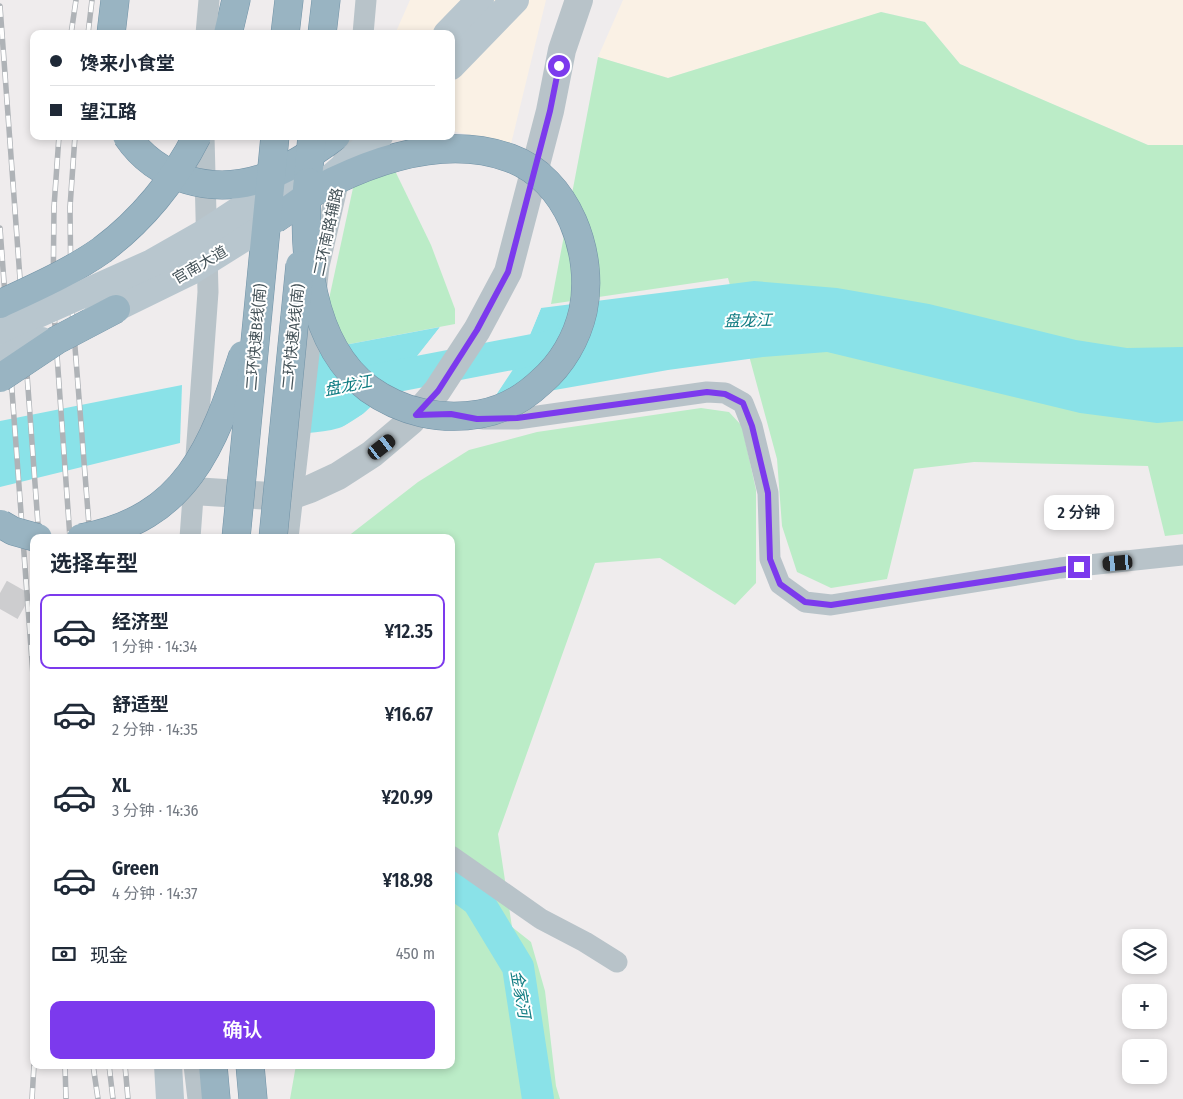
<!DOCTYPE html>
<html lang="zh">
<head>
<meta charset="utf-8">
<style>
  body { margin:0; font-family:"Fira Sans Condensed","Noto Sans SC",sans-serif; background:#f2f2f3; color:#1f2937; height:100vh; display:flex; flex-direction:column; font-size:19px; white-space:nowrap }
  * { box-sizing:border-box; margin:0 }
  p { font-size:16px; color:#747a83 }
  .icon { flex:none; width:28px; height:28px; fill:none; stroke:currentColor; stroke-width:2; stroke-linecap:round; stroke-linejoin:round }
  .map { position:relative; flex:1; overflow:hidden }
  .sheet { position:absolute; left:30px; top:534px; width:425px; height:535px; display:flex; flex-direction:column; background:#fff; border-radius:10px; box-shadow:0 2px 8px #0003 }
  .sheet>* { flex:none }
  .hud { position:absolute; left:30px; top:30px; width:425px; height:110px; border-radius:10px; box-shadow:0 2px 8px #0003; display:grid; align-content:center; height:110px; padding:0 20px; background:#fff }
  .tools { position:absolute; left:1122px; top:929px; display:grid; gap:10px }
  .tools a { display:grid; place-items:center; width:45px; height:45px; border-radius:10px; background:#fff; box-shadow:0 2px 8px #0003; font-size:25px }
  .end { position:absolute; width:22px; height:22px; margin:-11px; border:6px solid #7c3aed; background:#fff; box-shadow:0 0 0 2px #fff }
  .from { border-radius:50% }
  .bubble { position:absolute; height:35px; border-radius:10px; background:#fff; box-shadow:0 2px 8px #0003; font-size:16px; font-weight:600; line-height:35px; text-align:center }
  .car { position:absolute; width:15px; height:30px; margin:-15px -8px; border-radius:6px; box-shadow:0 0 4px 1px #0007; background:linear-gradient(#222 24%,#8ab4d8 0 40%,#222 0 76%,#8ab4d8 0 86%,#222 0) }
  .hud b { display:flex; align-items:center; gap:18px; height:48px; font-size:19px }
  .hud b+b { border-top:1px solid #e0e1e3 }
  .hud i { width:12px; height:12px; background:#1f2937 }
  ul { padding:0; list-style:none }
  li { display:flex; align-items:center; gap:15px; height:75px; margin:0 10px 8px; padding:0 10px; border:2px solid transparent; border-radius:10px }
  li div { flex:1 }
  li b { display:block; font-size:19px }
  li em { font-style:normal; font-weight:600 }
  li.current { border-color:#7c3aed }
  li>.icon { width:45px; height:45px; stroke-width:1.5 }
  h2 { padding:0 20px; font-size:22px; line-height:60px }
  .pay { display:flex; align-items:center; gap:12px; height:55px; padding:0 20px; font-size:19px }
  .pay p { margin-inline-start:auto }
  .cta { display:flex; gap:10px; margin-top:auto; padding:10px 20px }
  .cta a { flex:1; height:58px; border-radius:10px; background:#7c3aed; color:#fff; font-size:20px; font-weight:600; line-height:58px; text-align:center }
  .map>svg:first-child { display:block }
  .commercial { fill:#faf1e5 }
  .green { fill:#bbecc7 }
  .water { fill:#8ae2e8 }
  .pier { fill:#efeced }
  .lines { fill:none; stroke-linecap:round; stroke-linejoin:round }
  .river { stroke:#8ae2e8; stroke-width:32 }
  .secondary-tunnel { stroke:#cdcdcf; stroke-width:28; stroke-dasharray:28 14; stroke-linecap:butt }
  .trunk-casing { stroke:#7192a6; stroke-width:29 }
  .minor { stroke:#b8c3c9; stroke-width:21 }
  .tertiary { stroke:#b8c3c9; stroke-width:28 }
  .secondary { stroke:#b8c6ce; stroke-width:28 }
  .trunk { stroke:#99b4c2; stroke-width:28 }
  .rail-casing { stroke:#afb3b7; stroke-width:5.5 }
  .rail { stroke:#fff; stroke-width:4; stroke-dasharray:11; stroke-linecap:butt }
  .trunk-bridge-casing { stroke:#7192a6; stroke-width:29; stroke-linecap:butt }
  .secondary-bridge { stroke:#b8c6ce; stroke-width:28 }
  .trunk-bridge { stroke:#99b4c2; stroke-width:28 }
  .route { stroke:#7c3aed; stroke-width:6 }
  .labels { text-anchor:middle; stroke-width:4; stroke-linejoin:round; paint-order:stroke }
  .street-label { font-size:15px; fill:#455359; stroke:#fff }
  .water-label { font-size:16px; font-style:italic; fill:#127d83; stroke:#fff }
</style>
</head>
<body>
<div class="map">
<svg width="1183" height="1099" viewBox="0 0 1183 1099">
  <rect width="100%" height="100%" fill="#efeced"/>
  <!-- commercial -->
  <g class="commercial">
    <path d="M 410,0 L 546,0 L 511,144 L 451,131 L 451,34 L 395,34 Z"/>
    <path d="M 623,0 L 1183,0 L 1183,145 L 1148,145 L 960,64 L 925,22 L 882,12 L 668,78 L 598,57 Z"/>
  </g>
  <!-- green -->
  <g class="green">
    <path d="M 881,12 L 925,22 L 960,64 L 1148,145 L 1183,145 L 1183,534 L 1165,536 L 1148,466 L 974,462 L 914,469 L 887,579 L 831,588 L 797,572 L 782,526 L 777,459 L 728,278 L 551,304 L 598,57 L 668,78 Z"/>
    <path d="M 367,142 L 383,146 L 431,245 L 455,309 L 455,324 L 318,350 L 353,188 Z"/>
    <path d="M 701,408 L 729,412 L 742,426 L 756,490 L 756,583 L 735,605 L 660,558 L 595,563 L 498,834 L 512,927 L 531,942 L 545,991 L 556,1086 L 560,1099 L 290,1099 L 296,1065 L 451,1065 L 451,538 L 347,537 L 418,482 L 469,450 L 537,432 Z"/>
  </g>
  <!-- water -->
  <g class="water">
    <path d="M 754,281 L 837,288 L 929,304 L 1076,340 L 1127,348 L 1183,347 L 1183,421 L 1157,423 L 1080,413 L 827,352 L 763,357 L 668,370 L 492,401 C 512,371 528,341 541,308 Z"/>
    <path d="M 440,327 C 419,355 372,418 339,428 C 329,431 318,432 308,433 L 318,350 Z"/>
    <path d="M 182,385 L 180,443 L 0,487 L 0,421 Z"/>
  </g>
  <!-- pier -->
  <g class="pier">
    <path d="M 541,308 L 530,335 L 512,371 L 492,401 L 490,400 L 510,370 L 528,334 L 538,309 Z"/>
    <path d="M 440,327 L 442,327 L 442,329 L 396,387 L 364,416 L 347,426 L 341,428 L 363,414 L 394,385 Z"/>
  </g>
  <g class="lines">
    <!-- river -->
    <g class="river">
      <path d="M 360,383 L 564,344"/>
      <path d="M 451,881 L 478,901 L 518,967 L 538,1099"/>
    </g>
    <!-- secondary-tunnel -->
    <path class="secondary-tunnel" d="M 0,593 L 34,612"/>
    <!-- trunk casing -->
    <g class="trunk-casing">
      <g id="trunk">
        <path d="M 111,34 L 115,0"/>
        <path d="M 228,34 L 236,0"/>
        <path d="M 285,34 L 289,0"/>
        <path d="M 322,34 L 326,0"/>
        <path d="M 213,1065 L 216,1099"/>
        <path d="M 250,1065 L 253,1099"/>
      </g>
    </g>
    <!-- minor -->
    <g class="minor">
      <path d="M 206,34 L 209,0"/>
      <path d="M 363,34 L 366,0"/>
      <path d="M 483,419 L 517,419 L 707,392 L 725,393 L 743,403 L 752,426 L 768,493 L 770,559 L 780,584 L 805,602 L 831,605 L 1060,568 L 1183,555"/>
      <path d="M 190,538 L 208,292 L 204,136"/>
      <path d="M 288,538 L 319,266 L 349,136"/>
      <path d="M 451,856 L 541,919 L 585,942 L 617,962"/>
      <path d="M 194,1065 L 198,1099"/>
    </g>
    <!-- tertiary -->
    <path class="tertiary" d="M 193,491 L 271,496 L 293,495 L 310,489 L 338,476 L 372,454 L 411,421 L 437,391 L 477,330 L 508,272 L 550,111 L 562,50 L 579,0"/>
    <!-- secondary -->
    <g class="secondary">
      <path d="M 447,34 L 480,0"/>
      <path d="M 451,66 L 515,0"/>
      <path d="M 168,1065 L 170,1099"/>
    </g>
    <!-- trunk -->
    <use href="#trunk" class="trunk"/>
    <!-- rail casing -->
    <g class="rail-casing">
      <g id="rail">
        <path d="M 0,6 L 39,538"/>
        <path d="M 71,34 L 76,0"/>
        <path d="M 88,34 L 92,0"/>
        <path d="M 59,136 L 54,207 L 53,299 L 70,538"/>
        <path d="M 75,136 L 70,207 L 71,296 L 90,538"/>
        <path d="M 0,228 L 34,689"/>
        <path d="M 65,1065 L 66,1099"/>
        <path d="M 93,1065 L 98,1099"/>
        <path d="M 109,1065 L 113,1099"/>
        <path d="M 125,1065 L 128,1099"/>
        <path d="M 32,1099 L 34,1065"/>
      </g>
    </g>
    <!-- rail -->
    <use href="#rail" class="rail"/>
    <!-- trunk-bridge casing -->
    <g class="trunk-bridge-casing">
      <g id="trunk-bridge">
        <path d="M 127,136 C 157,180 213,195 263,178 C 289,169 313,153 336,136"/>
        <path d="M 306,200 L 312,136"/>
        <path d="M 275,219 C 295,206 313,191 334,181 C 388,155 452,137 510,158 C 568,179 595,254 583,311 C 577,338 562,364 541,382 C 524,398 503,410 480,414 C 441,421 401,412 369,389 C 309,344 302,250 308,182"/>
        <path d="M 0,304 C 34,288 71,272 102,250 C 141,221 175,180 197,136"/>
        <path d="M 0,378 L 57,340 L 116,309"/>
        <path d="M 1,524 L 13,531 L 38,538"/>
        <path d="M 81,538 C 187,519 213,446 243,355"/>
        <path d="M 236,538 L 275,136"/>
        <path d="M 273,538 L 300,265"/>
      </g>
    </g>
    <!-- secondary-bridge -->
    <g class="secondary-bridge">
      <path d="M 327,181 L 379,136"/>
      <path d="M 95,318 L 189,272 L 282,214"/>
      <path d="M 0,331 L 152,263 L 203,234 L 284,181"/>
      <path d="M 0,360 L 42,341"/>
    </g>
    <!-- trunk-bridge -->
    <use href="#trunk-bridge" class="trunk-bridge"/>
  </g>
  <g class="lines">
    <!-- route -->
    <path class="route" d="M 559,66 L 550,111 L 508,272 L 477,330 L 438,391 L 416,415 L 451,414 L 477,419 L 517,418 L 707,392 L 725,394 L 743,403 L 752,426 L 768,493 L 770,559 L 780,584 L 805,602 L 831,605 L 1079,567"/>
  </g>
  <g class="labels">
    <!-- street labels -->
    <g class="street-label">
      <text transform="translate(328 232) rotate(-78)" y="5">二环南路辅路</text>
      <text transform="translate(200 265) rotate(-30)" y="5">官南大道</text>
      <text transform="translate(256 337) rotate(-85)" y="5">二环快速B线(南)</text>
      <text transform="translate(293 337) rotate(-84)" y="5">二环快速A线(南)</text>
    </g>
    <!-- water labels -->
    <g class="water-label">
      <text transform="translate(748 320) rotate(-1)" y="6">盘龙江</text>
      <text transform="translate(348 385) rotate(-11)" y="6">盘龙江</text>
      <text transform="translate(521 994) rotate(80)" y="6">金家河</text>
    </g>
  </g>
</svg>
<div class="tools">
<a><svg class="icon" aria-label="layers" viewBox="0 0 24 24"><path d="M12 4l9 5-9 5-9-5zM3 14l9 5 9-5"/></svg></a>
<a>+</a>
<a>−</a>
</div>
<i class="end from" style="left:559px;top:66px"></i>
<i class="end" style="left:1079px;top:567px"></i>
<div class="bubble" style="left:1044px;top:495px;width:70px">2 分钟</div>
<i class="car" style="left:382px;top:447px;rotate:52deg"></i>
<i class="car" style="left:1118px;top:563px;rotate:265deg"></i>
<div class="hud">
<b><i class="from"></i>馋来小食堂</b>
<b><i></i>望江路</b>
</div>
<section class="sheet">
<h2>选择车型</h2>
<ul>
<li class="current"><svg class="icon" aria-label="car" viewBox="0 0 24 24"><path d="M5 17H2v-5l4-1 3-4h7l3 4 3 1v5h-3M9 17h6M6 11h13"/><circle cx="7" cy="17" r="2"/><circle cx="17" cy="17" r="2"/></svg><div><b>经济型</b><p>1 分钟 · 14:34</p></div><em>¥12.35</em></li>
<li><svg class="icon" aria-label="car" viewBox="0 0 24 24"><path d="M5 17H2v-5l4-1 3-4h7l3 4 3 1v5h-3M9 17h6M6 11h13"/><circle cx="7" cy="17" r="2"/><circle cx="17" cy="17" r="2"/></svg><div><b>舒适型</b><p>2 分钟 · 14:35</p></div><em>¥16.67</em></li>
<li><svg class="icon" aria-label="car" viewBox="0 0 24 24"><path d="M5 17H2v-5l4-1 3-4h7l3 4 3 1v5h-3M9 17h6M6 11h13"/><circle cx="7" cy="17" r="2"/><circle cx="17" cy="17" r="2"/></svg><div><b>XL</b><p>3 分钟 · 14:36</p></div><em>¥20.99</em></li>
<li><svg class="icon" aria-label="car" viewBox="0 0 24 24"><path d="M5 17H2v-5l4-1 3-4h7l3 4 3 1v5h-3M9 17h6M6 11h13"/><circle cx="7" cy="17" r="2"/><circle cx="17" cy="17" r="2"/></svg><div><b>Green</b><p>4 分钟 · 14:37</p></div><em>¥18.98</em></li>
</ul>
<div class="pay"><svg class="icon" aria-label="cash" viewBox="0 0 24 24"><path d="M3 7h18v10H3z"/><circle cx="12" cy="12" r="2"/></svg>现金<p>450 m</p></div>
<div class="cta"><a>确认</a></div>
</section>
</div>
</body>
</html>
